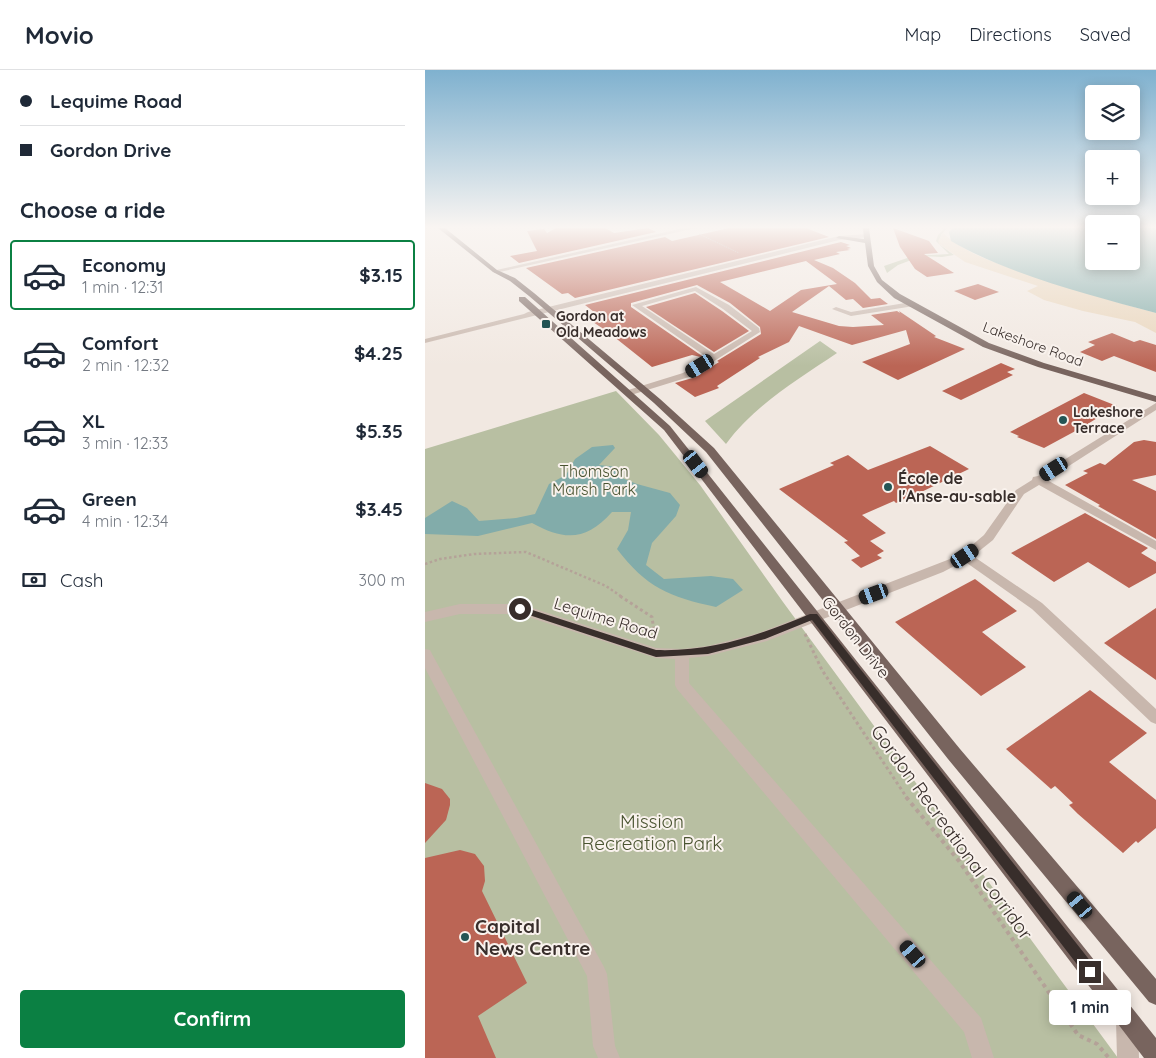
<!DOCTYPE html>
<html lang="en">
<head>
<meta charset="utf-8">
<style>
  body { margin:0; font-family:Quicksand,sans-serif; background:#f6f6f7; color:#1f2937; height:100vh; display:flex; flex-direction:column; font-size:19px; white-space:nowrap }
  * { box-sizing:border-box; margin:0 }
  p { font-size:16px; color:#747a83 }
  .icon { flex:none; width:28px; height:28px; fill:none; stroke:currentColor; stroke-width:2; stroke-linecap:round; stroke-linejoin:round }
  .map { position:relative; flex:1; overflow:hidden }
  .drawer { display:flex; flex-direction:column; background:#fff; width:425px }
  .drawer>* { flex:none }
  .guide { display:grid; align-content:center; height:110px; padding:0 20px; background:#fff }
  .buttons { position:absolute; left:660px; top:15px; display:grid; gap:10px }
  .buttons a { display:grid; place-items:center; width:55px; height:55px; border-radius:5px; background:#fff; box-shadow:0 2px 12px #0003; font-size:25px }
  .end { position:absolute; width:22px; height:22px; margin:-11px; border:6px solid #382e2b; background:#fff; box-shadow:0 0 0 2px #fff }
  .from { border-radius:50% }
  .bubble { position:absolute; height:35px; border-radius:5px; background:#fff; box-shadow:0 2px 12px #0003; font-size:16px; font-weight:800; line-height:35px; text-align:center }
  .car { position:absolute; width:15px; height:30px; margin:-15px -8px; border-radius:6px; box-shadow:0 0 4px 1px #0007; background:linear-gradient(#222 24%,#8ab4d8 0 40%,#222 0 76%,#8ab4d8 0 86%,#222 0) }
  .guide b { display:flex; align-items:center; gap:18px; height:48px; font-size:19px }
  .guide b+b { border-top:1px solid #e0e1e3 }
  .guide i { width:12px; height:12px; background:#1f2937 }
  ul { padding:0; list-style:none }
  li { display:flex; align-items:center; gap:15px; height:70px; margin:0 10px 8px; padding:0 10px; border:2px solid transparent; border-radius:5px }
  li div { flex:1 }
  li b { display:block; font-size:19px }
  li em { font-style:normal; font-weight:800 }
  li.current { border-color:#0b8043 }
  li>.icon { width:45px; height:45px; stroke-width:1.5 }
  h2 { padding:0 20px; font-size:22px; line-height:60px }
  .pay { display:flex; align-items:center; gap:12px; height:55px; padding:0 20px; font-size:19px }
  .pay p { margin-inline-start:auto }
  .action { display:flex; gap:10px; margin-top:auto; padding:10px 20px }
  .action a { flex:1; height:58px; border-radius:5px; background:#0b8043; color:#fff; font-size:20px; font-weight:800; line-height:58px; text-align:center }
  header { display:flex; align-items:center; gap:30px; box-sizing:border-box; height:70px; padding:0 25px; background:#fff; border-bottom:1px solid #e0e1e3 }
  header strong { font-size:24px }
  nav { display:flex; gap:28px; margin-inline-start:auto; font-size:18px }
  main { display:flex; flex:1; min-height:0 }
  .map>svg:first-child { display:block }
  .green { fill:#b8bfa2 }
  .sand { fill:#e9d5bb }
  .water { fill:#82acaa }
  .building { fill:#bb6555; fill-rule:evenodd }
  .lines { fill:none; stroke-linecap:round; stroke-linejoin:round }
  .path-far3 { stroke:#b4a298; stroke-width:1; stroke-dasharray:1 1; stroke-linecap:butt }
  .path-far2 { stroke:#b4a298; stroke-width:2.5; stroke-dasharray:2.5 2.5; stroke-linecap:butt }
  .path-far1 { stroke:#b4a298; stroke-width:3; stroke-dasharray:3 3; stroke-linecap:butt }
  .path { stroke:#b4a298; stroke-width:4; stroke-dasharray:4 4; stroke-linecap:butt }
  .minor { fill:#c8b7ad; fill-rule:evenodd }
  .major { fill:#78645e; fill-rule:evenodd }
  .route { fill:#382e2b }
  .poi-dot { fill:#245555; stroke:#f9f2ed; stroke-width:2 }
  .labels { text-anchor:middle; stroke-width:4; stroke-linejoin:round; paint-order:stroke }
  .far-poi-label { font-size:14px; font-weight:bold; fill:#382e2b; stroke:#f9f2ed; text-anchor:start }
  .far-street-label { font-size:14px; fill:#382e2b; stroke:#f9f2ed }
  .park-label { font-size:16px; fill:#4a5431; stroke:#f9f2ed }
  .poi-label { font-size:16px; font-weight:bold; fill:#382e2b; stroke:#f9f2ed; text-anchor:start }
  .street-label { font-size:16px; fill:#382e2b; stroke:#f9f2ed }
  .near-park-label { font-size:19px; fill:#4a5431; stroke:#f9f2ed }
  .near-street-label { font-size:19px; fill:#382e2b; stroke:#f9f2ed }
  .near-poi-label { font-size:19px; font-weight:bold; fill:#382e2b; stroke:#f9f2ed; text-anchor:start }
</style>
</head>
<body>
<header>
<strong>Movio</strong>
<nav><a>Map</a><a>Directions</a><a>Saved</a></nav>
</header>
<main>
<section class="drawer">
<div class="guide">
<b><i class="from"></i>Lequime Road</b>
<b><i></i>Gordon Drive</b>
</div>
<h2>Choose a ride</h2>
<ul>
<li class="current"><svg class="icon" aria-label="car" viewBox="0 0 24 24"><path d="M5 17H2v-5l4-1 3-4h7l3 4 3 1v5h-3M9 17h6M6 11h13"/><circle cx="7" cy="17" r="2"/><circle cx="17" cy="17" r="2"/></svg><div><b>Economy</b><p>1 min · 12:31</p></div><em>$3.15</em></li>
<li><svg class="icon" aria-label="car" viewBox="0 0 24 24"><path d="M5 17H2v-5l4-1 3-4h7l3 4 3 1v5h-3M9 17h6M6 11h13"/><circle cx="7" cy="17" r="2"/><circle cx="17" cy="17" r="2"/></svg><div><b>Comfort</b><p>2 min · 12:32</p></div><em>$4.25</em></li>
<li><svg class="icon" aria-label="car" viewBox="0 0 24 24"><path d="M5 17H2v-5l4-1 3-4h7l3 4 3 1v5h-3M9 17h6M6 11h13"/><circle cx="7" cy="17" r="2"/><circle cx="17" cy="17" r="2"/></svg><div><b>XL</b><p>3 min · 12:33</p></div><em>$5.35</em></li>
<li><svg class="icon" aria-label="car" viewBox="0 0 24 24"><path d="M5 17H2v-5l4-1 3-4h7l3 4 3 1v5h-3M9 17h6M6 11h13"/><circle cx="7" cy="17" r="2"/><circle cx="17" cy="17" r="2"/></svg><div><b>Green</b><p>4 min · 12:34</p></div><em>$3.45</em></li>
</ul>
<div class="pay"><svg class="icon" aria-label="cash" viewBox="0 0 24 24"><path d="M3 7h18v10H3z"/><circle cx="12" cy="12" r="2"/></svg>Cash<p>300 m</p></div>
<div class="action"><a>Confirm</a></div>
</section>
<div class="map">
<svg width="731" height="988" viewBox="0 0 731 988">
  <rect width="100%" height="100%" fill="#f1e8e1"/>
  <!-- green -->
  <g class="green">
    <path d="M 520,158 L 522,158 L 516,165 L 514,174 L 529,185 L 517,187 L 497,186 L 473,195 L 462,203 L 459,196 L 488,186 L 524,184 L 511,171 L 513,165 Z"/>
    <path d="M 395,271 L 412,283 C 372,310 330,335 301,374 L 280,351 Z"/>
    <path d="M 191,321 L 234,365 L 275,415 L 358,532 L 693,988 L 0,988 L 0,379 Z"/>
  </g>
  <!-- sand -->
  <path class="sand" d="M 518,163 C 543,186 575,194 607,205 C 648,219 689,232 731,243 L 731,263 L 710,252 L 658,241 L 619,230 L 602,221 L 613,216 L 540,192 L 514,174 L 513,171 Z"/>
  <!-- water -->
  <g class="water">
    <path d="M 528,158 L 669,158 L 669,191 L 706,191 L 706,158 L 731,158 L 731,243 C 665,225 585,205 526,171 L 524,162 Z"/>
    <path d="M 188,375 L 190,378 L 174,395 L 193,397 L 197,408 L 212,414 L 245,423 L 255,435 L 251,446 L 227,473 L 221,495 L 239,509 L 286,506 L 308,509 L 318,520 L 291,537 C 244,527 221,517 192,479 L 203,460 L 206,442 L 187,442 C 161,471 140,471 107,453 L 53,466 L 0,464 L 0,448 L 27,431 L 42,438 L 54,451 L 91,448 L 110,444 L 124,414 L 141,405 L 150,389 L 167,377 Z"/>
  </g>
  <!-- building -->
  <g class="building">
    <path d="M 131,158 L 180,158 L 189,163 L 223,158 L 231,162 L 94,193 L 85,186 L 112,181 L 102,161 L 119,159 L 122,163 Z"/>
    <path d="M 304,158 L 381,158 L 404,167 L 150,228 L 143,223 L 137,224 L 101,198 L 240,167 L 247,171 Z"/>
    <path d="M 468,158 L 504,171 L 513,183 L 499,184 L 529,203 L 502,207 L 490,199 L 475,177 Z"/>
    <path d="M 416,172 L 425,175 L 421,176 L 426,178 L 422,179 L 425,180 L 411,182 L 415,184 L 389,190 L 408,198 L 430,213 L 446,229 L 455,228 L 463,234 L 438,238 L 428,229 L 421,230 L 404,216 L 367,242 L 414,256 L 428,257 L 459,255 L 446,245 L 472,241 L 475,243 L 474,241 L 511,266 L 509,267 L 540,279 L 473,310 L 437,292 L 485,274 L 481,260 L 427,275 L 374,256 L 364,272 L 333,287 L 335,288 L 292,316 L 294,318 L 270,327 L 250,313 L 271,307 L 294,292 L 292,291 L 336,264 L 335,257 L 305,233 L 272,215 L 206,233 L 206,237 L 280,288 L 267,285 L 227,297 L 183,262 L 165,250 L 167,249 L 164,247 L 173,245 L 160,235 ZM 381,191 L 412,214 L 376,220 L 345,241 L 295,212 Z"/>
    <path d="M 553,214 L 574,222 L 550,230 L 529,221 Z"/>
    <path d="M 270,223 L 297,241 L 324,261 L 289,282 L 221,237 Z"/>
    <path d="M 687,263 L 709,272 L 715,270 L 731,275 L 731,302 L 689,286 L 677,291 L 655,282 L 670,275 L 663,272 Z"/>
    <path d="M 576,293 L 590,299 L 582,302 L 588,305 L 536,330 L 517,321 Z"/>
    <path d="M 659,323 L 692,336 L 656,358 L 619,378 L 592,367 L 594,366 L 585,362 Z"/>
    <path d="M 719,370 L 731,372 L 731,405 L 707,410 L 731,421 L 731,469 L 673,436 L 675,435 L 640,415 L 663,403 L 658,401 L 675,393 L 680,395 L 709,372 Z"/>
    <path d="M 505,376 L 544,399 L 488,426 L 487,425 L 471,433 L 469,431 L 437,445 L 461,463 L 445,471 L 459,481 L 452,485 L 457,488 L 436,498 L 426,490 L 435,486 L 419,472 L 423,471 L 354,419 L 409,395 L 405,393 L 423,385 L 443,400 Z"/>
    <path d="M 660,443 L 723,478 L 716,483 L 731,492 L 731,503 L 704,518 L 663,492 L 629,512 L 586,483 Z"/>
    <path d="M 550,509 L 592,541 L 557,562 L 601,597 L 556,626 L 470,552 Z"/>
    <path d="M 731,538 L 731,610 L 679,573 Z"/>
    <path d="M 665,620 L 722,663 L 684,692 L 731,730 L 731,758 L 713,773 L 711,771 L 698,783 L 653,744 L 644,735 L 648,733 L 630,716 L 626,719 L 581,679 Z"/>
    <path d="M 0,713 L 17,719 L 25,729 L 25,735 L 21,750 L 0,773 Z"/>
    <path d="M 35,780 L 50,784 L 59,796 L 60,811 L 57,821 L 102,913 L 53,946 L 71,988 L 0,988 L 0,788 Z"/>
  </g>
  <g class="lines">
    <!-- path-far3 -->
    <path class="path-far3" d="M 274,164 L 314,183"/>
    <!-- path-far2 -->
    <path class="path-far2" d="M 0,494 L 15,489 L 49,484 L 101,482 L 181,516 L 197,527"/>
    <!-- path-far1 -->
    <g class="path-far1">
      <path d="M 195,526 L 227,547 L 230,569"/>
      <path d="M 380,564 L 397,600 L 482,728"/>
    </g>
    <!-- path -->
    <path class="path" d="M 481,727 L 534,791 L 653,965 L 672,974 L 684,988"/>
    <!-- minor -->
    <g class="minor">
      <path d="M 259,158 L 271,158 L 70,203 L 67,201 Z"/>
      <path d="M 442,164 L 444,167 L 414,170 L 0,273 L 0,269 L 99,244 L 103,242 L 414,166 Z"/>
      <path d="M 271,217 L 304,235 L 334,258 L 335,262 L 264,307 L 206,325 L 200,325 L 200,321 L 258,303 L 283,288 L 207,235 ZM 270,221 L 298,239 L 327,261 L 289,284 L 217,236 Z"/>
      <path d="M 486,232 L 489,232 L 489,236 L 426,246 L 407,239 L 411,237 L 426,242 Z"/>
      <path d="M 731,333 L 731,340 L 622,410 L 731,471 L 731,480 L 614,415 L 599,424 L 568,470 L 548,486 L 617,533 L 731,639 L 731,654 L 726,652 L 607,539 L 539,491 L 518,502 L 342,571 L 283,586 L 264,588 L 264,613 L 556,948 L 569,988 L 547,988 L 539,962 L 252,619 L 250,615 L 250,589 L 231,588 L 94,544 L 35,544 L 0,552 L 0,542 L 35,534 L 95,534 L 231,578 L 257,579 L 283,576 L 334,563 L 525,489 L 546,476 L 559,465 L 591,420 L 607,410 L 608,407 L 613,406 Z"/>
      <path d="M 0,579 L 5,580 L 7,584 L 179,897 L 182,904 L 190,976 L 195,988 L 173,988 L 168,976 L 162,906 L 0,598 Z"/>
      <path d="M 702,940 L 710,943 L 713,951 L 714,988 L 692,988 L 691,951 L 694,943 Z"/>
    </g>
    <!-- major -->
    <g class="major">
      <path d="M 13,158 L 20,158 L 72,200 L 90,208 L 109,223 L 235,329 L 289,378 L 535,679 L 731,909 L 731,935 L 724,932 L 523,689 L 281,382 L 229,333 L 104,226 L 85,211 L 68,202 Z"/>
      <path d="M 438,158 L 444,158 L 449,196 L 457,210 L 475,224 L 564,273 L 619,293 L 731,326 L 731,332 L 613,297 L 558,277 L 469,228 L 452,212 L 443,196 L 440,173 L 411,168 L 414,166 L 439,169 Z"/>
      <path d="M 94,227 L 100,227 L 245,356 L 731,968 L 731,988 L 719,988 L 239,360 L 94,231 Z"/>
    </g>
  </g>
  <!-- sky -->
  <linearGradient id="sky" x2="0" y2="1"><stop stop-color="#7fb1cf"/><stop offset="0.53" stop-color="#f9f5f2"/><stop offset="1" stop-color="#f9f5f2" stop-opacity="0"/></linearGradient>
  <rect width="731" height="296" fill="url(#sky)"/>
  <!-- route -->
  <path class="route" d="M 95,536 L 231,580 C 287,582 334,565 385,544 L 392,544 L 670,897 L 672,902 L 670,906 L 665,908 L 661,906 L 387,550 L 340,569 L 283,584 L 231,587 L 92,541 L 91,539 Z"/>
  <!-- markers -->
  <g class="poi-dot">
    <rect x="116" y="249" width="10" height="10" rx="2.5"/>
    <circle cx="638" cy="350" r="5"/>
    <circle cx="463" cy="417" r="5"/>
    <circle cx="40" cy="867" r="5"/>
  </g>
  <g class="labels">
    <!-- far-poi labels -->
    <g class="far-poi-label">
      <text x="131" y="251">Gordon at<tspan x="131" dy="16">Old Meadows</tspan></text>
      <text x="648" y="347">Lakeshore<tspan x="648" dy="16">Terrace</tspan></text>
    </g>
    <!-- far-street labels -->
    <g class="far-street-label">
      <text transform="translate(608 274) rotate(20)" y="5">Lakeshore Road</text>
    </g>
    <!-- park labels -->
    <g class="park-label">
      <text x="169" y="407">Thomson<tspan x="169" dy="18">Marsh Park</tspan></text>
    </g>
    <!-- poi labels -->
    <g class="poi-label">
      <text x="473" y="414">École de<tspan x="473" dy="18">l'Anse-au-sable</tspan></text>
    </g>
    <!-- street labels -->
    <g class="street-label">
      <text transform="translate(181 548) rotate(17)" y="6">Lequime Road</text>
      <text transform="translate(431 567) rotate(52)" y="6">Gordon Drive</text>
    </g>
    <!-- near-park labels -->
    <g class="near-park-label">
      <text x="227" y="758">Mission<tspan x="227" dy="22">Recreation Park</tspan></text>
    </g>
    <!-- near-street labels -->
    <g class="near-street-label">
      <text transform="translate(527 762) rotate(54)" y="7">Gordon Recreational Corridor</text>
    </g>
    <!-- near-poi labels -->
    <g class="near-poi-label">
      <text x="50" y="863">Capital<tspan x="50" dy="22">News Centre</tspan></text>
    </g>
  </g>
</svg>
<div class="buttons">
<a><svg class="icon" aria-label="layers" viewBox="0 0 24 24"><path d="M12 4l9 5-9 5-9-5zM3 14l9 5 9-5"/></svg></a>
<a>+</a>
<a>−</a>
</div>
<i class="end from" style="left:95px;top:539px"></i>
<i class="end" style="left:665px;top:902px"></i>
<div class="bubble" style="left:624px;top:920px;width:82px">1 min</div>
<i class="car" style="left:275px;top:296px;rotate:239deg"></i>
<i class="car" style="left:271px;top:394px;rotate:143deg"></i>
<i class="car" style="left:629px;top:399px;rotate:238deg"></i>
<i class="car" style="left:540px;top:486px;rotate:56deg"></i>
<i class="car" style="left:449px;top:524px;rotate:250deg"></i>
<i class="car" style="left:655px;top:835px;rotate:320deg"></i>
<i class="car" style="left:488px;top:884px;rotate:319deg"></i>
</div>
</main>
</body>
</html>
